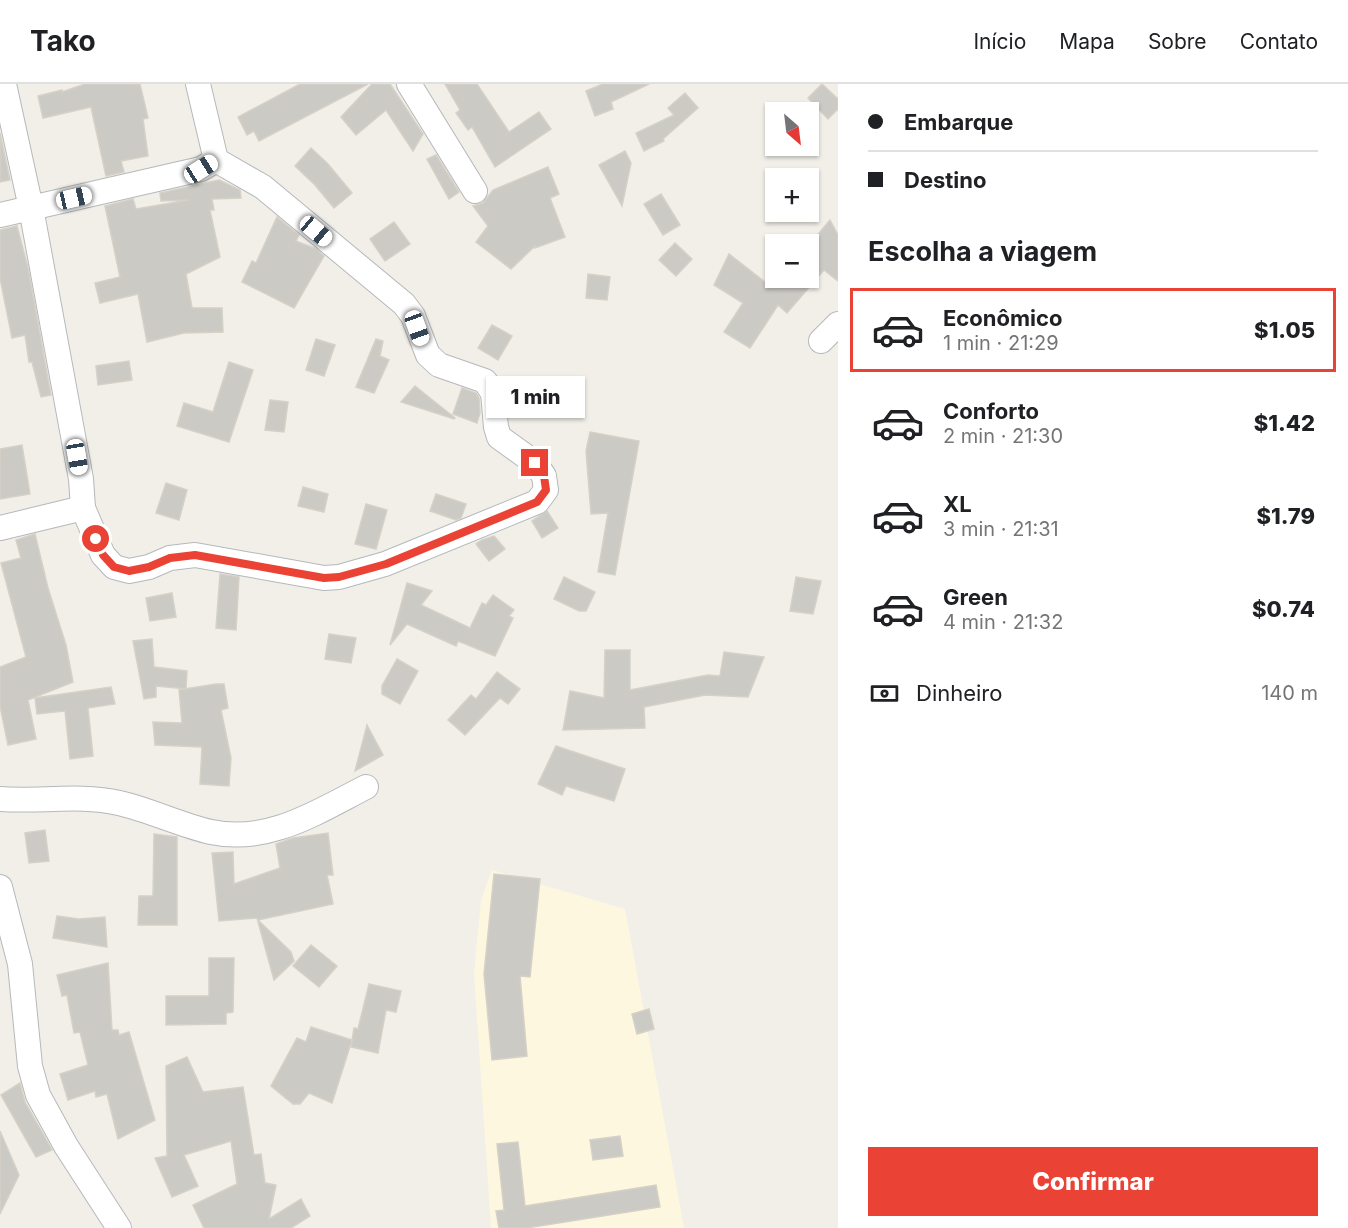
<!DOCTYPE html>
<html lang="pt">
<head>
<meta charset="utf-8">
<style>
  body { margin:0; font-family:Inter,sans-serif; background:#f6f6f6; color:#202124; height:100vh; display:flex; flex-direction:column; font-size:22px; white-space:nowrap }
  * { box-sizing:border-box; margin:0 }
  p { font-size:20px; color:#757577 }
  .icon { flex:none; width:33px; height:33px; fill:none; stroke:currentColor; stroke-width:2; stroke-linecap:round; stroke-linejoin:round }
  .map { position:relative; flex:1; overflow:hidden }
  .side { display:flex; flex-direction:column; background:#fff; width:510px }
  .side>* { flex:none }
  .hud { display:grid; align-content:center; height:132px; padding:0 30px; background:#fff }
  .needle { width:39px; rotate:152deg }
  .tools { position:absolute; left:765px; top:18px; display:grid; gap:12px }
  .tools a { display:grid; place-items:center; width:54px; height:54px; border-radius:0px; background:#fff; box-shadow:0 2px 4px #0004; font-size:30px }
  .end { position:absolute; width:27px; height:27px; margin:-14px; border:8px solid #ea4335; background:#fff; box-shadow:0 0 0 3px #fff }
  .from { border-radius:50% }
  .bubble { position:absolute; height:42px; border-radius:0px; background:#fff; box-shadow:0 2px 4px #0004; font-size:20px; font-weight:800; line-height:42px; text-align:center }
  .car { position:absolute; width:18px; height:36px; margin:-18px -9px; border-radius:8px; box-shadow:0 0 4px 2px #0007; background:linear-gradient(#fff 24%,#345 0 40%,#fff 0 76%,#345 0 86%,#fff 0) }
  .hud b { display:flex; align-items:center; gap:21px; height:57px; font-size:22px }
  .hud b+b { border-top:2px solid #e0e0e0 }
  .hud i { width:15px; height:15px; background:#202124 }
  ul { padding:0; list-style:none }
  li { display:flex; align-items:center; gap:18px; height:84px; margin:0 12px 9px; padding:0 18px; border:3px solid transparent; border-radius:0px }
  li div { flex:1 }
  li b { display:block; font-size:22px }
  li em { font-style:normal; font-weight:800 }
  li.active { border-color:#ea4335 }
  li>.icon { width:54px; height:54px; stroke-width:1.5 }
  h2 { padding:0 30px; font-size:27px; line-height:72px }
  .pay { display:flex; align-items:center; gap:15px; height:66px; padding:0 30px; font-size:22px }
  .pay p { margin-inline-start:auto }
  .primary-button { display:flex; gap:12px; margin-top:auto; padding:12px 30px }
  .primary-button a { flex:1; height:69px; border-radius:0px; background:#ea4335; color:#fff; font-size:24px; font-weight:800; line-height:69px; text-align:center }
  header { display:flex; align-items:center; gap:36px; box-sizing:border-box; height:84px; padding:0 30px; background:#fff; border-bottom:2px solid #e0e0e0 }
  header strong { font-size:28px }
  nav { display:flex; gap:33px; margin-inline-start:auto; font-size:21px }
  main { display:flex; flex:1; min-height:0 }
  .map>svg:first-child { display:block }
  .commercial { fill:#fef7e0 }
  .building { fill:#cccac5; stroke:#d6d1c6; stroke-width:1.5 }
  .lines { fill:none; stroke-linecap:round; stroke-linejoin:round }
  .minor-casing { stroke:#b5b8bc; stroke-width:26 }
  .minor { stroke:#fff; stroke-width:24 }
  .route { stroke:#ea4335; stroke-width:8 }
</style>
</head>
<body>
<header>
<strong>Tako</strong>
<nav><a>Início</a><a>Mapa</a><a>Sobre</a><a>Contato</a></nav>
</header>
<main>
<div class="map">
<svg width="838" height="1144" viewBox="0 0 838 1144">
  <rect width="100%" height="100%" fill="#f1efe8"/>
  <!-- commercial -->
  <path class="commercial" d="M 492,786 L 625,825 L 684,1144 L 491,1144 L 474,890 L 481,816 Z"/>
  <!-- building -->
  <g class="building">
    <path d="M 85,0 L 140,0 L 148,34 L 143,35 L 148,72 L 121,77 L 124,88 L 106,92 L 91,23 L 43,34 L 38,12 L 62,6 L 62,8 Z"/>
    <path d="M 300,0 L 368,0 L 259,57 L 254,47 L 247,51 L 238,33 Z"/>
    <path d="M 372,0 L 390,0 L 423,50 L 413,67 L 386,26 L 356,51 L 341,33 Z"/>
    <path d="M 445,0 L 477,0 L 509,48 L 539,28 L 551,45 L 495,83 L 472,43 L 468,46 L 456,29 L 460,26 Z"/>
    <path d="M 603,0 L 649,0 L 611,18 L 613,25 L 595,32 L 586,7 Z"/>
    <path d="M 822,0 L 838,15 L 838,25 L 828,35 L 808,14 Z"/>
    <path d="M 685,9 L 698,24 L 663,55 L 664,57 L 644,67 L 636,49 L 674,31 L 668,24 Z"/>
    <path d="M 0,49 L 10,96 L 0,98 Z"/>
    <path d="M 311,64 L 328,80 L 352,109 L 334,124 L 315,101 L 295,82 Z"/>
    <path d="M 625,67 L 631,79 L 622,122 L 599,81 Z"/>
    <path d="M 436,71 L 459,108 L 449,115 L 427,75 Z"/>
    <path d="M 548,83 L 559,110 L 550,114 L 565,153 L 535,164 L 535,162 L 511,185 L 476,158 L 488,142 L 473,122 L 483,119 L 493,106 Z"/>
    <path d="M 219,96 L 240,106 L 241,114 L 212,115 L 214,126 L 210,126 L 220,173 L 186,190 L 192,224 L 222,224 L 223,248 L 184,249 L 147,258 L 138,210 L 100,219 L 95,199 L 120,193 L 105,122 L 133,115 L 136,125 L 189,116 L 161,117 L 160,109 Z"/>
    <path d="M 661,110 L 680,141 L 663,151 L 644,120 Z"/>
    <path d="M 277,133 L 299,151 L 296,157 L 316,165 L 324,172 L 294,224 L 242,198 L 252,177 L 256,179 Z"/>
    <path d="M 830,136 L 838,151 L 838,197 L 824,186 L 787,229 L 778,221 L 750,264 L 724,248 L 743,219 L 714,201 L 729,170 L 770,202 L 777,194 L 808,194 L 808,162 Z"/>
    <path d="M 394,138 L 410,160 L 385,177 L 370,155 Z"/>
    <path d="M 17,142 L 28,184 L 51,311 L 41,313 L 32,278 L 29,278 L 25,251 L 12,254 L 0,194 L 0,146 Z"/>
    <path d="M 675,159 L 692,175 L 676,192 L 659,176 Z"/>
    <path d="M 588,190 L 610,193 L 607,216 L 586,214 Z"/>
    <path d="M 492,241 L 512,252 L 498,276 L 478,264 Z"/>
    <path d="M 316,255 L 335,261 L 324,292 L 306,286 Z"/>
    <path d="M 376,255 L 383,257 L 380,272 L 389,276 L 374,309 L 356,303 Z"/>
    <path d="M 129,277 L 132,296 L 98,301 L 96,282 Z"/>
    <path d="M 229,278 L 253,286 L 229,358 L 177,342 L 184,319 L 213,328 Z"/>
    <path d="M 415,302 L 455,334 L 454,335 L 401,318 Z"/>
    <path d="M 462,304 L 476,309 L 479,314 L 480,329 L 477,339 L 453,330 Z"/>
    <path d="M 270,316 L 288,318 L 284,348 L 265,346 Z"/>
    <path d="M 590,348 L 639,357 L 615,491 L 598,488 L 608,429 L 591,430 L 586,367 Z"/>
    <path d="M 22,361 L 30,410 L 0,415 L 0,365 Z"/>
    <path d="M 166,399 L 187,406 L 179,436 L 156,429 Z"/>
    <path d="M 303,403 L 328,410 L 324,428 L 298,422 Z"/>
    <path d="M 436,410 L 466,420 L 461,434 L 456,436 L 430,427 Z"/>
    <path d="M 366,420 L 387,426 L 376,465 L 355,460 Z"/>
    <path d="M 547,427 L 558,444 L 542,454 L 532,437 Z"/>
    <path d="M 35,450 L 48,504 L 66,561 L 73,598 L 28,616 L 36,655 L 8,661 L 0,622 L 0,583 L 26,573 L 1,479 L 21,474 L 16,456 Z"/>
    <path d="M 494,452 L 505,465 L 489,477 L 476,460 L 482,456 Z"/>
    <path d="M 220,490 L 239,493 L 236,546 L 216,544 Z"/>
    <path d="M 564,493 L 595,508 L 586,527 L 579,527 L 554,515 Z"/>
    <path d="M 796,493 L 821,497 L 813,530 L 790,527 Z"/>
    <path d="M 407,499 L 432,507 L 421,521 L 470,544 L 482,519 L 486,521 L 493,511 L 514,526 L 509,532 L 513,534 L 495,572 L 458,557 L 456,562 L 407,540 L 390,561 Z"/>
    <path d="M 172,509 L 176,533 L 150,537 L 146,514 Z"/>
    <path d="M 329,550 L 356,554 L 351,579 L 325,575 Z"/>
    <path d="M 152,555 L 154,583 L 187,587 L 186,605 L 156,602 L 156,613 L 144,615 L 133,557 Z"/>
    <path d="M 605,566 L 630,566 L 630,606 L 708,591 L 720,592 L 724,568 L 764,573 L 748,613 L 705,611 L 644,623 L 645,644 L 563,646 L 570,607 L 604,614 Z"/>
    <path d="M 397,575 L 418,587 L 400,620 L 382,610 L 382,602 Z"/>
    <path d="M 497,588 L 520,605 L 508,620 L 500,614 L 465,651 L 448,636 L 471,611 L 476,615 Z"/>
    <path d="M 216,600 L 224,600 L 228,624 L 221,626 L 231,674 L 229,702 L 200,700 L 202,663 L 155,661 L 153,638 L 182,639 L 179,606 Z"/>
    <path d="M 111,603 L 115,620 L 88,624 L 93,672 L 70,675 L 65,627 L 37,630 L 35,614 Z"/>
    <path d="M 367,641 L 383,671 L 355,687 Z"/>
    <path d="M 556,662 L 625,685 L 614,717 L 566,702 L 562,711 L 538,700 Z"/>
    <path d="M 45,746 L 49,777 L 29,779 L 25,749 Z"/>
    <path d="M 328,749 L 333,791 L 327,791 L 333,820 L 258,836 L 291,868 L 294,877 L 274,896 L 257,834 L 219,837 L 212,769 L 233,768 L 234,800 L 280,784 L 276,760 L 293,754 Z"/>
    <path d="M 154,750 L 177,753 L 177,841 L 138,841 L 139,812 L 153,812 Z"/>
    <path d="M 494,790 L 540,795 L 530,893 L 520,892 L 527,972 L 492,976 L 484,890 Z"/>
    <path d="M 57,832 L 79,835 L 105,833 L 107,863 L 53,854 Z"/>
    <path d="M 311,861 L 337,882 L 319,903 L 293,882 Z"/>
    <path d="M 209,874 L 234,874 L 233,928 L 226,929 L 226,940 L 166,941 L 166,912 L 209,912 Z"/>
    <path d="M 108,879 L 112,946 L 118,946 L 119,951 L 129,948 L 155,1036 L 118,1055 L 107,1010 L 96,1013 L 95,1007 L 68,1016 L 60,990 L 88,981 L 80,948 L 74,949 L 67,911 L 62,912 L 57,891 Z"/>
    <path d="M 369,900 L 401,907 L 396,928 L 386,926 L 378,969 L 351,963 L 354,944 L 358,945 Z"/>
    <path d="M 649,925 L 654,945 L 637,950 L 632,930 Z"/>
    <path d="M 311,943 L 352,956 L 332,1019 L 309,1009 L 300,1020 L 293,1020 L 271,1002 L 297,954 L 306,958 Z"/>
    <path d="M 187,973 L 203,1008 L 243,1003 L 254,1071 L 261,1070 L 265,1099 L 276,1101 L 269,1135 L 301,1115 L 310,1132 L 291,1144 L 204,1144 L 193,1121 L 237,1100 L 231,1057 L 184,1071 L 198,1102 L 172,1113 L 155,1074 L 167,1072 L 166,982 Z"/>
    <path d="M 20,999 L 25,1018 L 52,1066 L 36,1073 L 1,1011 Z"/>
    <path d="M 0,1047 L 19,1091 L 0,1130 Z"/>
    <path d="M 620,1052 L 623,1072 L 593,1076 L 590,1056 Z"/>
    <path d="M 518,1058 L 525,1122 L 656,1101 L 660,1123 L 527,1144 L 499,1144 L 496,1127 L 504,1126 L 497,1060 Z"/>
  </g>
  <g class="lines">
    <!-- minor casing -->
    <g class="minor-casing">
      <g id="minor">
        <path d="M 409,0 L 475,107"/>
        <path d="M 0,131 L 201,85 L 216,76"/>
        <path d="M 821,257 L 838,240"/>
        <path d="M 83,424 L 103,471 L 114,483 L 129,487 L 149,483 L 170,474 L 195,471 L 324,494 L 339,493 L 385,480 L 537,418 L 546,406 L 544,392 L 535,379 L 499,353 L 496,343 L 493,309 L 485,297 L 439,281 L 428,271 L 413,232 L 404,220 L 263,103 L 216,76 L 198,0"/>
        <path d="M 0,444 L 83,424 L 81,395 L 31,124 L 4,0"/>
        <path d="M 0,715 C 39,718 80,710 119,719 C 150,726 180,741 211,748 C 269,760 317,728 366,703"/>
        <path d="M 0,803 L 20,880 L 30,982 L 38,1011 L 66,1062 L 119,1144"/>
      </g>
    </g>
    <!-- minor -->
    <use href="#minor" class="minor"/>
  </g>
  <g class="lines">
    <!-- route -->
    <path class="route" d="M 96,455 L 103,471 L 114,483 L 129,487 L 149,483 L 170,474 L 195,471 L 324,494 L 339,493 L 386,480 L 537,418 L 546,406 L 544,392 L 535,379"/>
  </g>
</svg>
<div class="tools">
<a><svg class="needle" viewBox="-14 -14 28 28"><path d="M0-13l5 13h-10z" fill="#e53935"/><path d="M0 13l5-13h-10z" fill="#757577"/></svg></a>
<a>+</a>
<a>−</a>
</div>
<i class="end from" style="left:96px;top:455px"></i>
<i class="end" style="left:535px;top:379px"></i>
<div class="bubble" style="left:486px;top:292px;width:99px">1 min</div>
<i class="car" style="left:201px;top:85px;rotate:58deg"></i>
<i class="car" style="left:74px;top:114px;rotate:77deg"></i>
<i class="car" style="left:316px;top:147px;rotate:130deg"></i>
<i class="car" style="left:417px;top:244px;rotate:160deg"></i>
<i class="car" style="left:77px;top:373px;rotate:170deg"></i>
</div>
<section class="side">
<div class="hud">
<b><i class="from"></i>Embarque</b>
<b><i></i>Destino</b>
</div>
<h2>Escolha a viagem</h2>
<ul>
<li class="active"><svg class="icon" aria-label="car" viewBox="0 0 24 24"><path d="M5 17H2v-5l4-1 3-4h7l3 4 3 1v5h-3M9 17h6M6 11h13"/><circle cx="7" cy="17" r="2"/><circle cx="17" cy="17" r="2"/></svg><div><b>Econômico</b><p>1 min · 21:29</p></div><em>$1.05</em></li>
<li><svg class="icon" aria-label="car" viewBox="0 0 24 24"><path d="M5 17H2v-5l4-1 3-4h7l3 4 3 1v5h-3M9 17h6M6 11h13"/><circle cx="7" cy="17" r="2"/><circle cx="17" cy="17" r="2"/></svg><div><b>Conforto</b><p>2 min · 21:30</p></div><em>$1.42</em></li>
<li><svg class="icon" aria-label="car" viewBox="0 0 24 24"><path d="M5 17H2v-5l4-1 3-4h7l3 4 3 1v5h-3M9 17h6M6 11h13"/><circle cx="7" cy="17" r="2"/><circle cx="17" cy="17" r="2"/></svg><div><b>XL</b><p>3 min · 21:31</p></div><em>$1.79</em></li>
<li><svg class="icon" aria-label="car" viewBox="0 0 24 24"><path d="M5 17H2v-5l4-1 3-4h7l3 4 3 1v5h-3M9 17h6M6 11h13"/><circle cx="7" cy="17" r="2"/><circle cx="17" cy="17" r="2"/></svg><div><b>Green</b><p>4 min · 21:32</p></div><em>$0.74</em></li>
</ul>
<div class="pay"><svg class="icon" aria-label="cash" viewBox="0 0 24 24"><path d="M3 7h18v10H3z"/><circle cx="12" cy="12" r="2"/></svg>Dinheiro<p>140 m</p></div>
<div class="primary-button"><a>Confirmar</a></div>
</section>
</main>
</body>
</html>
